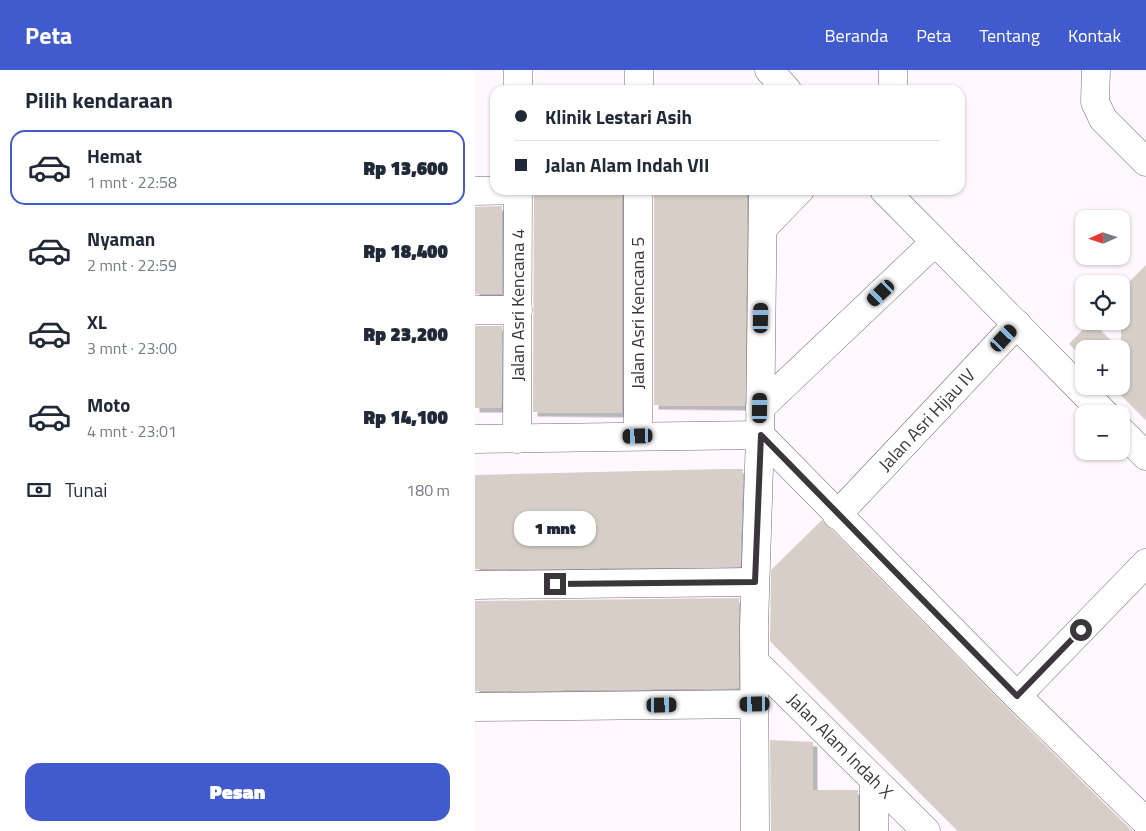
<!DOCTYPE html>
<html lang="id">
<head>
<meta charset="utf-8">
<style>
  body { margin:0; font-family:"Titillium Web",sans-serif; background:#f6f6f7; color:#1f2937; height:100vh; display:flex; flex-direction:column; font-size:19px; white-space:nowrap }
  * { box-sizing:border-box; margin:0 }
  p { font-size:16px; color:#747a83 }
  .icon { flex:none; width:28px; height:28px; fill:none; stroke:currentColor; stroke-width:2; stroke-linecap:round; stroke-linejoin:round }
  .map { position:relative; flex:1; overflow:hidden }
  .details { display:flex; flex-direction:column; background:#fff; width:475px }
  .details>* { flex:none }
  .top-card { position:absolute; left:15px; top:15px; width:475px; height:110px; border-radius:15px; box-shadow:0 1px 4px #0004; display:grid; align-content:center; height:110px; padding:0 25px; background:#fff }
  .needle { width:32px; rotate:267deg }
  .tools { position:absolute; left:600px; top:140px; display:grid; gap:10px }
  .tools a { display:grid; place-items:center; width:55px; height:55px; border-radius:10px; background:#fff; box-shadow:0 1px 4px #0004; font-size:25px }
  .end { position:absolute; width:22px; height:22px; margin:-11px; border:6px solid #3a373a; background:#fff; box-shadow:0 0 0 2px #fff }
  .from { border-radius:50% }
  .bubble { position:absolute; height:35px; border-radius:15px; background:#fff; box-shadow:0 1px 4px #0004; font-size:16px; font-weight:800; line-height:35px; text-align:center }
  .car { position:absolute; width:15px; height:30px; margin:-15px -8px; border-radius:6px; box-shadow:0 0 4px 1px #0007; background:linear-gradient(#222 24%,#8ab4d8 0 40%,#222 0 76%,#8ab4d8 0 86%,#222 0) }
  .top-card b { display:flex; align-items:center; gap:18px; height:48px; font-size:19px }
  .top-card b+b { border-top:1px solid #e0e1e3 }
  .top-card i { width:12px; height:12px; background:#1f2937 }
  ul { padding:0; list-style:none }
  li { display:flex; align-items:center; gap:15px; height:75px; margin:0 10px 8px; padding:0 15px; border:2px solid transparent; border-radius:15px }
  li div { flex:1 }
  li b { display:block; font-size:19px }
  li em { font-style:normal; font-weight:800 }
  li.selected { border-color:#415bce }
  li>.icon { width:45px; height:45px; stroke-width:1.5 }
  h2 { padding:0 25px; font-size:22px; line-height:60px }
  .pay { display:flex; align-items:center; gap:12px; height:55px; padding:0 25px; font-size:19px }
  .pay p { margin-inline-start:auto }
  .cta { display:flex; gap:10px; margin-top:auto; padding:10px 25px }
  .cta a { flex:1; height:58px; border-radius:15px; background:#415bce; color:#fff; font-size:20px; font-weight:800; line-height:58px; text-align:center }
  header { display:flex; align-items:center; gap:30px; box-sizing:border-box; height:70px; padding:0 25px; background:#415bce; color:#fff }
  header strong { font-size:24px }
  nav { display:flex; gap:28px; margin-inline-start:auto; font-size:18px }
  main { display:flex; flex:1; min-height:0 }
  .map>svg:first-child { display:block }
  .building { fill:#d7cfc7; filter:url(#shadow) }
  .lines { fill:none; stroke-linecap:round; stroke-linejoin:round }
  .street-casing { stroke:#726b72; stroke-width:29 }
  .street { stroke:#fff; stroke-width:28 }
  .route { stroke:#3a373a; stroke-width:6 }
  .labels { text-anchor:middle; stroke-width:4; stroke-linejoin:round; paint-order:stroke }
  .street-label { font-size:18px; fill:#3a373a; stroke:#fff }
</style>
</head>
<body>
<header>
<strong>Peta</strong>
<nav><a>Beranda</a><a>Peta</a><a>Tentang</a><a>Kontak</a></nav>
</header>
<main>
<section class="details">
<h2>Pilih kendaraan</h2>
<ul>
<li class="selected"><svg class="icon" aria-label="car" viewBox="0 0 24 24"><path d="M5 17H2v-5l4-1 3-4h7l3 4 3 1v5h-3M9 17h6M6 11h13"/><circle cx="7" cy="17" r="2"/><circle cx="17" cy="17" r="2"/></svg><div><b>Hemat</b><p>1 mnt · 22:58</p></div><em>Rp 13,600</em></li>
<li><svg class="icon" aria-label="car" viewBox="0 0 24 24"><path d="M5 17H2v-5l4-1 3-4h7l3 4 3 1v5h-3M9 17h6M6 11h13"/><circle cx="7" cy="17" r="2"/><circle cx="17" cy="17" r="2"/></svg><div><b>Nyaman</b><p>2 mnt · 22:59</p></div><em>Rp 18,400</em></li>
<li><svg class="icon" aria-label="car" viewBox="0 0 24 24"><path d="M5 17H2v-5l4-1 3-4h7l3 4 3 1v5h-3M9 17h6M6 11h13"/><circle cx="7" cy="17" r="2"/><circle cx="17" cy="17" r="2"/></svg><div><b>XL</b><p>3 mnt · 23:00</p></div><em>Rp 23,200</em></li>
<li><svg class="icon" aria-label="car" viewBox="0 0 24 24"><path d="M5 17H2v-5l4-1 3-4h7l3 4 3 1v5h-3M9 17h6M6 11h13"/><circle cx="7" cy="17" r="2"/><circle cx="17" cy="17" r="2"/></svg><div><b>Moto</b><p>4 mnt · 23:01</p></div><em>Rp 14,100</em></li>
</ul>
<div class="pay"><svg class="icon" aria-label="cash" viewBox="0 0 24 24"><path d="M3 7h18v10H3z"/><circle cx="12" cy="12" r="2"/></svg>Tunai<p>180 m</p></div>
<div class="cta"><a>Pesan</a></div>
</section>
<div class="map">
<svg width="671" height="761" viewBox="0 0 671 761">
  <defs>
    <filter id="shadow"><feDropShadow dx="4.5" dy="4.5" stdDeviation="0" flood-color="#0004"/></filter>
  </defs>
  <rect width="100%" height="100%" fill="#fff8fe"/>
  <!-- building -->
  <g class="building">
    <path d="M 59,120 L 147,120 L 147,343 L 58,342 Z"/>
    <path d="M 179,120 L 272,120 L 270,336 L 179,335 Z"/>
    <path d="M 27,136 L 27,224 L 0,224 L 0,137 Z"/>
    <path d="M 671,195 L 671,350 L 637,316 L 646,316 L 646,220 Z"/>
    <path d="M 616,251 L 644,279 L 609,279 L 609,288 L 594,274 Z"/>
    <path d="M 0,256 L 27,256 L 26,338 L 0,338 Z"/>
    <path d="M 249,399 L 268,399 L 265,497 L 0,499 L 0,405 Z"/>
    <path d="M 347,450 L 531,637 L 657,761 L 483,761 L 442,720 L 295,571 L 296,500 Z"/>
    <path d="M 264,528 L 264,618 L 0,621 L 0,531 Z"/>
    <path d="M 295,670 L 338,672 L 338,720 L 383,720 L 383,761 L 296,761 Z"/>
  </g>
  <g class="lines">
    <!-- street casing -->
    <g class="street-casing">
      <g id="street">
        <path d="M 294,0 L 312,20"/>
        <path d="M 621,0 L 620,32 L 628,49 L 671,92"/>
        <path d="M 43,20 L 43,0"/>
        <path d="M 164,20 L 164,0"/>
        <path d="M 418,20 L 418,0"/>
        <path d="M 409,120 L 630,344"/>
        <path d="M 0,121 L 43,120"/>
        <path d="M 288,158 L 325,120"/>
        <path d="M 0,240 L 43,240"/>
        <path d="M 285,338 L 460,172"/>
        <path d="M 646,361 L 671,386"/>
        <path d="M 163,366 L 163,120"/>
        <path d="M 0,369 L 285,365 L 542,626 L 671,752"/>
        <path d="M 42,369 L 43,120"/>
        <path d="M 362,445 L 542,254"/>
        <path d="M 0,515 L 279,512"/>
        <path d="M 280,592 L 451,761"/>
        <path d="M 542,626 L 671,493"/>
        <path d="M 0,637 L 280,634"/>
        <path d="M 280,761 L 279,556 L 285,365 L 288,120"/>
        <path d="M 399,761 L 399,711"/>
      </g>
    </g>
    <!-- street -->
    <use href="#street" class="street"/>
  </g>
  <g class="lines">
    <!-- route -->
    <path class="route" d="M 80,514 L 280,512 L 286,365 L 542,626 L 606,560"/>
  </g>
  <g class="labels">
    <!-- street labels -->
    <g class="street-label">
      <text transform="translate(43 235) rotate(-90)" y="6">Jalan Asri Kencana 4</text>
      <text transform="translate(163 243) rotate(-90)" y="6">Jalan Asri Kencana 5</text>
      <text transform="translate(452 350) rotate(-47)" y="6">Jalan Asri Hijau IV</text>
      <text transform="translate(365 676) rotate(45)" y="6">Jalan Alam Indah X</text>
    </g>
  </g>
</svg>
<div class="tools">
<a><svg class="needle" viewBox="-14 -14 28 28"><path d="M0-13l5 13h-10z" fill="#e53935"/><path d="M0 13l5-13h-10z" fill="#747a83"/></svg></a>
<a><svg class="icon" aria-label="locate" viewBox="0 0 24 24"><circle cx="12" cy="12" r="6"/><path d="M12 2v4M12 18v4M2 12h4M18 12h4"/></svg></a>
<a>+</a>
<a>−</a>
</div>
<i class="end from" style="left:606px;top:560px"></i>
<i class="end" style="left:80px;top:514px"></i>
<div class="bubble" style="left:39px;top:441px;width:82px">1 mnt</div>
<i class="car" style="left:406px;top:223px;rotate:227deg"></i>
<i class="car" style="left:286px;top:248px;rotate:1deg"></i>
<i class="car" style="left:529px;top:268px;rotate:43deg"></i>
<i class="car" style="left:285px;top:338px;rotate:1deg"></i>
<i class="car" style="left:163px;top:366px;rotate:268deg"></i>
<i class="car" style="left:280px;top:634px;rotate:269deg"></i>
<i class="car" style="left:187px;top:635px;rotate:89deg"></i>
<div class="top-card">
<b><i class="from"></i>Klinik Lestari Asih</b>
<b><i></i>Jalan Alam Indah VII</b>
</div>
</div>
</main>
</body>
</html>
